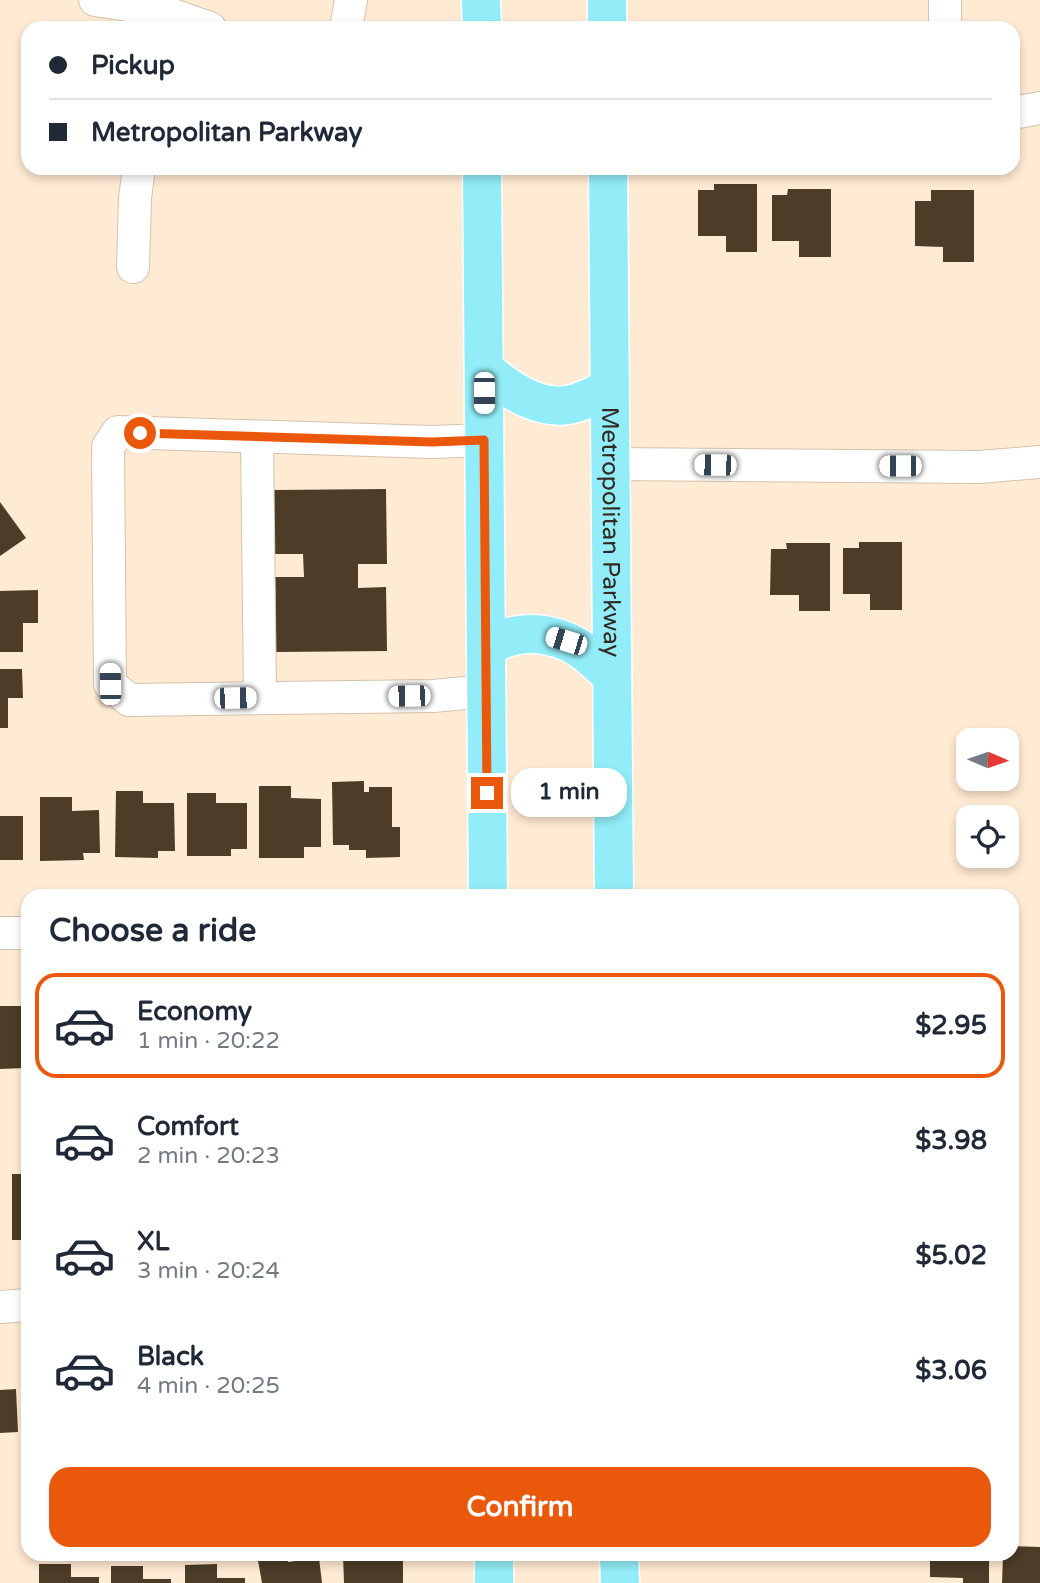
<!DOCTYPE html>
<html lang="en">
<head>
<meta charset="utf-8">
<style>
  body { margin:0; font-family:"Varela Round",sans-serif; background:#f6f6f7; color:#1f2937; height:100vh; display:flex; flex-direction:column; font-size:26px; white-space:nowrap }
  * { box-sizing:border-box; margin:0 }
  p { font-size:23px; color:#747a83 }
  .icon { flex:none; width:38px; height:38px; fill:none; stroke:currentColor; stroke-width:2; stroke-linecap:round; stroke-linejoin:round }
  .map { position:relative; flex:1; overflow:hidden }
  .sheet { position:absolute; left:21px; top:889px; width:998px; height:672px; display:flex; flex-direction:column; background:#fff; border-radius:21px; box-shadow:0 4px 10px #0003 }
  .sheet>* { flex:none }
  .banner { position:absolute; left:21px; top:21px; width:999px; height:154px; border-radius:21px; box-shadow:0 4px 10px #0003; display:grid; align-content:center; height:154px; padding:0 28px; background:#fff }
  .needle { width:46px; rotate:92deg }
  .fabs { position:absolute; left:956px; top:728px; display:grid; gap:14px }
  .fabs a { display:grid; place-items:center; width:63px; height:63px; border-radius:14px; background:#fff; box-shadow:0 4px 10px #0003; font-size:35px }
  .end { position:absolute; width:32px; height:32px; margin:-16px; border:9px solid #ea580c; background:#fff; box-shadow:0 0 0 4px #fff }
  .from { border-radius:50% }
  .bubble { position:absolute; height:49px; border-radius:21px; background:#fff; box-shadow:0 4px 10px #0003; font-size:23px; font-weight:700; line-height:49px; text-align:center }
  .car { position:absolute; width:21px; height:42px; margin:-21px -10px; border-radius:9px; box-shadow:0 0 5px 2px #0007; background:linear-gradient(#fff 24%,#345 0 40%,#fff 0 76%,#345 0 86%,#fff 0) }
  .banner b { display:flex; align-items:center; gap:24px; height:66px; font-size:26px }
  .banner b+b { border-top:2px solid #e0e1e3 }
  .banner i { width:18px; height:18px; background:#1f2937 }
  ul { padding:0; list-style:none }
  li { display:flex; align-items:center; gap:21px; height:105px; margin:0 14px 10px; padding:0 14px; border:4px solid transparent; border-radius:21px }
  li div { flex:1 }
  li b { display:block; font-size:26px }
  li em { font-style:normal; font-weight:700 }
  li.on { border-color:#ea580c }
  li>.icon { width:63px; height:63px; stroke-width:1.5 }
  h2 { padding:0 28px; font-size:32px; line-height:84px }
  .primary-button { display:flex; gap:14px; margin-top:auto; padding:14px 28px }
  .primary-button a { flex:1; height:80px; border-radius:21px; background:#ea580c; color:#fff; font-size:28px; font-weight:700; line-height:80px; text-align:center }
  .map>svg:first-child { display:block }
  .building { fill:#4c3c28 }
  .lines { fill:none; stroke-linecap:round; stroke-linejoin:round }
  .minor-casing { stroke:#d6c2ab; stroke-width:34 }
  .major-casing { stroke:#fff; stroke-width:41 }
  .minor { stroke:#fff; stroke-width:32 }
  .major { stroke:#92edf8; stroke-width:38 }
  .route { stroke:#ea580c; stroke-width:9 }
  .labels { text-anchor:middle; stroke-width:7; stroke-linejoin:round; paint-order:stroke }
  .street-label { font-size:24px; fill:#322a21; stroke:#fffaf6 }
</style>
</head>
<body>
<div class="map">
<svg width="1040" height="1583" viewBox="0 0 1040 1583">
  <rect width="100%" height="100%" fill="#ffead3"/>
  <!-- building -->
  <g class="building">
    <path d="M 714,184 L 757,184 L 757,252 L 726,252 L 726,236 L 698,236 L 698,190 L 714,190 Z"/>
    <path d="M 788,189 L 831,189 L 831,257 L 799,257 L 799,241 L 772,241 L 772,195 L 787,195 Z"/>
    <path d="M 931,190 L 974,190 L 974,262 L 943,262 L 943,247 L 915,246 L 915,201 L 931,201 Z"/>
    <path d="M 386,489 L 387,564 L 358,564 L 358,588 L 386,587 L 387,651 L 276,652 L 275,577 L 304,577 L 303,554 L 275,554 L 274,490 Z"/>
    <path d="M 0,502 L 26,538 L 0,556 Z"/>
    <path d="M 859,542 L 902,542 L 902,610 L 870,610 L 870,594 L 843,594 L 843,548 L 859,548 Z"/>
    <path d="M 786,543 L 830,543 L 830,611 L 799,611 L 799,595 L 770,595 L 771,549 L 787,549 Z"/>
    <path d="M 38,590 L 38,623 L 23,623 L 23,652 L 0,652 L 0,591 Z"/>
    <path d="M 0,669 L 22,669 L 23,698 L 8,698 L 8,728 L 0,728 Z"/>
    <path d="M 364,781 L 364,792 L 369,792 L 369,787 L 392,787 L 392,827 L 400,827 L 400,857 L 366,858 L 366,850 L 349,850 L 349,845 L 333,845 L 332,782 Z"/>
    <path d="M 259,786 L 291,786 L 291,798 L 321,799 L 321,847 L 304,847 L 304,858 L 259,858 Z"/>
    <path d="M 116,791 L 143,791 L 143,803 L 174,803 L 175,851 L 158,851 L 158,858 L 115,857 Z"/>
    <path d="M 187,793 L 216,793 L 216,803 L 247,803 L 247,849 L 231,849 L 231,856 L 187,856 Z"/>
    <path d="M 40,797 L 72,797 L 72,811 L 99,810 L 100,853 L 83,853 L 84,860 L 40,861 Z"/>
    <rect x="0" y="816" width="23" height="44"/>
    <path d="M 0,1006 L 24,1006 L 25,1068 L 0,1069 Z"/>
    <rect x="12" y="1174" width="16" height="66"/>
    <path d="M 16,1389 L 18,1432 L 0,1433 L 0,1390 Z"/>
    <path d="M 1012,1546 L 1040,1547 L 1040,1583 L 1002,1583 L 1003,1554 L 1012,1554 Z"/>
    <path d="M 263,1554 L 287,1554 L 288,1562 L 319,1558 L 322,1583 L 262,1583 L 257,1555 Z"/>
    <path d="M 343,1554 L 403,1554 L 403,1583 L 344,1583 Z"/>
    <path d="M 815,1554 L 841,1554 L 841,1559 L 815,1558 Z"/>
    <path d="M 930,1554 L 989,1554 L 989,1583 L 963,1583 L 963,1578 L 930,1577 Z"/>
    <path d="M 39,1564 L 71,1564 L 71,1577 L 99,1577 L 99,1583 L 39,1583 Z"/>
    <path d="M 217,1564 L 217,1578 L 245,1578 L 245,1583 L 185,1583 L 185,1565 Z"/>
    <path d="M 111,1566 L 143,1566 L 143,1579 L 171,1579 L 171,1583 L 111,1583 Z"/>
  </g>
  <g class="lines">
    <!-- minor casing -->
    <g class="minor-casing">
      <g id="minor">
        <path d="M 95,0 L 155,9 L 210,28"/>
        <path d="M 346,28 L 351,0"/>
        <path d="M 945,28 L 945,0"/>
        <path d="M 1013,113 L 1040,108"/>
        <path d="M 133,267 L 135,198 L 139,168"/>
        <path d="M 257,437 L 260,698"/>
        <path d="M 484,440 L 432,442 L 118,432 L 108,447 L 110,684 L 129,700 L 433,696 L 486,691"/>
        <path d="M 610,464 L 979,467 L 1040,462"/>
        <path d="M 0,933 L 28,933"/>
        <path d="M 0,1307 L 28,1305"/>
      </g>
    </g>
    <!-- major casing -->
    <g class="major-casing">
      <g id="major">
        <path d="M 481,0 L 482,28"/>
        <path d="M 607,0 L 607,28"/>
        <path d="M 482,168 L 488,896"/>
        <path id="s1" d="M 608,168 L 614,896"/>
        <path d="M 484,369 C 511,392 547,417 584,400 C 593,397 601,392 609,387"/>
        <path d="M 486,648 C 492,645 499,640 506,638 C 532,629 565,636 586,653 C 595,660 603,668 612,676"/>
        <path d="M 494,1554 L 494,1583"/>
        <path d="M 619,1554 L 620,1583"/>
      </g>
    </g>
    <!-- minor -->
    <use href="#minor" class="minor"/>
    <!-- major -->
    <use href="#major" class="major"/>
  </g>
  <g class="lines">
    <!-- route -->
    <path class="route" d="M 140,433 L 432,442 L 484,440 L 487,793"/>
  </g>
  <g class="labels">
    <!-- street labels -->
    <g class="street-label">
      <text dy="8" stroke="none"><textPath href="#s1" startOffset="364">Metropolitan Parkway</textPath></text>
    </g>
  </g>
</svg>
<div class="fabs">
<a><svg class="needle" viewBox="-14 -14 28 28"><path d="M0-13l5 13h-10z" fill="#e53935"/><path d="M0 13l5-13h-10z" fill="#747a83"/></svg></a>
<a><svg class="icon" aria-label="locate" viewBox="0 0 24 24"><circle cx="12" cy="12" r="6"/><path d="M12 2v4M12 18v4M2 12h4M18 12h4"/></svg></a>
</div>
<i class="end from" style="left:140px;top:433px"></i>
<i class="end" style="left:487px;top:793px"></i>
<div class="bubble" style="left:511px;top:768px;width:116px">1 min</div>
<i class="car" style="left:484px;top:393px;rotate:180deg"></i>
<i class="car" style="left:715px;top:465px;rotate:271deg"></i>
<i class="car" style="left:900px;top:466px;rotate:270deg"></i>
<i class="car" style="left:566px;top:641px;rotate:287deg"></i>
<i class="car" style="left:110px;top:684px;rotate:359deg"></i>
<i class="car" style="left:409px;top:696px;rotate:269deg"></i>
<i class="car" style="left:235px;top:698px;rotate:89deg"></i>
<div class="banner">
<b><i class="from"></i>Pickup</b>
<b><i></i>Metropolitan Parkway</b>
</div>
<section class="sheet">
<h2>Choose a ride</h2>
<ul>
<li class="on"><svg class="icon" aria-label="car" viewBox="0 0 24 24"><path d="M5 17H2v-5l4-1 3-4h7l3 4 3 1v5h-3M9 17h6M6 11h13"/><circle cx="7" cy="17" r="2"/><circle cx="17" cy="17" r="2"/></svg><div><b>Economy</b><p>1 min · 20:22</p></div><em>$2.95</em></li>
<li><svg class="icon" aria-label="car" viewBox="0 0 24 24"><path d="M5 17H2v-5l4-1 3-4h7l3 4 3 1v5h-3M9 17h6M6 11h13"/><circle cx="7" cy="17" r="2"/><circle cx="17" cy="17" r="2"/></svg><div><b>Comfort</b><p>2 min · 20:23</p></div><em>$3.98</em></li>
<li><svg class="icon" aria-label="car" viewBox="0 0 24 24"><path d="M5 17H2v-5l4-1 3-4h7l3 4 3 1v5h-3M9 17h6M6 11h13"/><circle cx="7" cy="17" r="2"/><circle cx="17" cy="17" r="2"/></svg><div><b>XL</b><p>3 min · 20:24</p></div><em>$5.02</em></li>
<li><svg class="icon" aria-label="car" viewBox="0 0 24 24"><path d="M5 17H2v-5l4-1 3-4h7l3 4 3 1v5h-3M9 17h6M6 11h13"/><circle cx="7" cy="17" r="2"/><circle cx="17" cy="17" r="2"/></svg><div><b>Black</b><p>4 min · 20:25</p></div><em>$3.06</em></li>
</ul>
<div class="primary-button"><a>Confirm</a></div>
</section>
</div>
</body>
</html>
